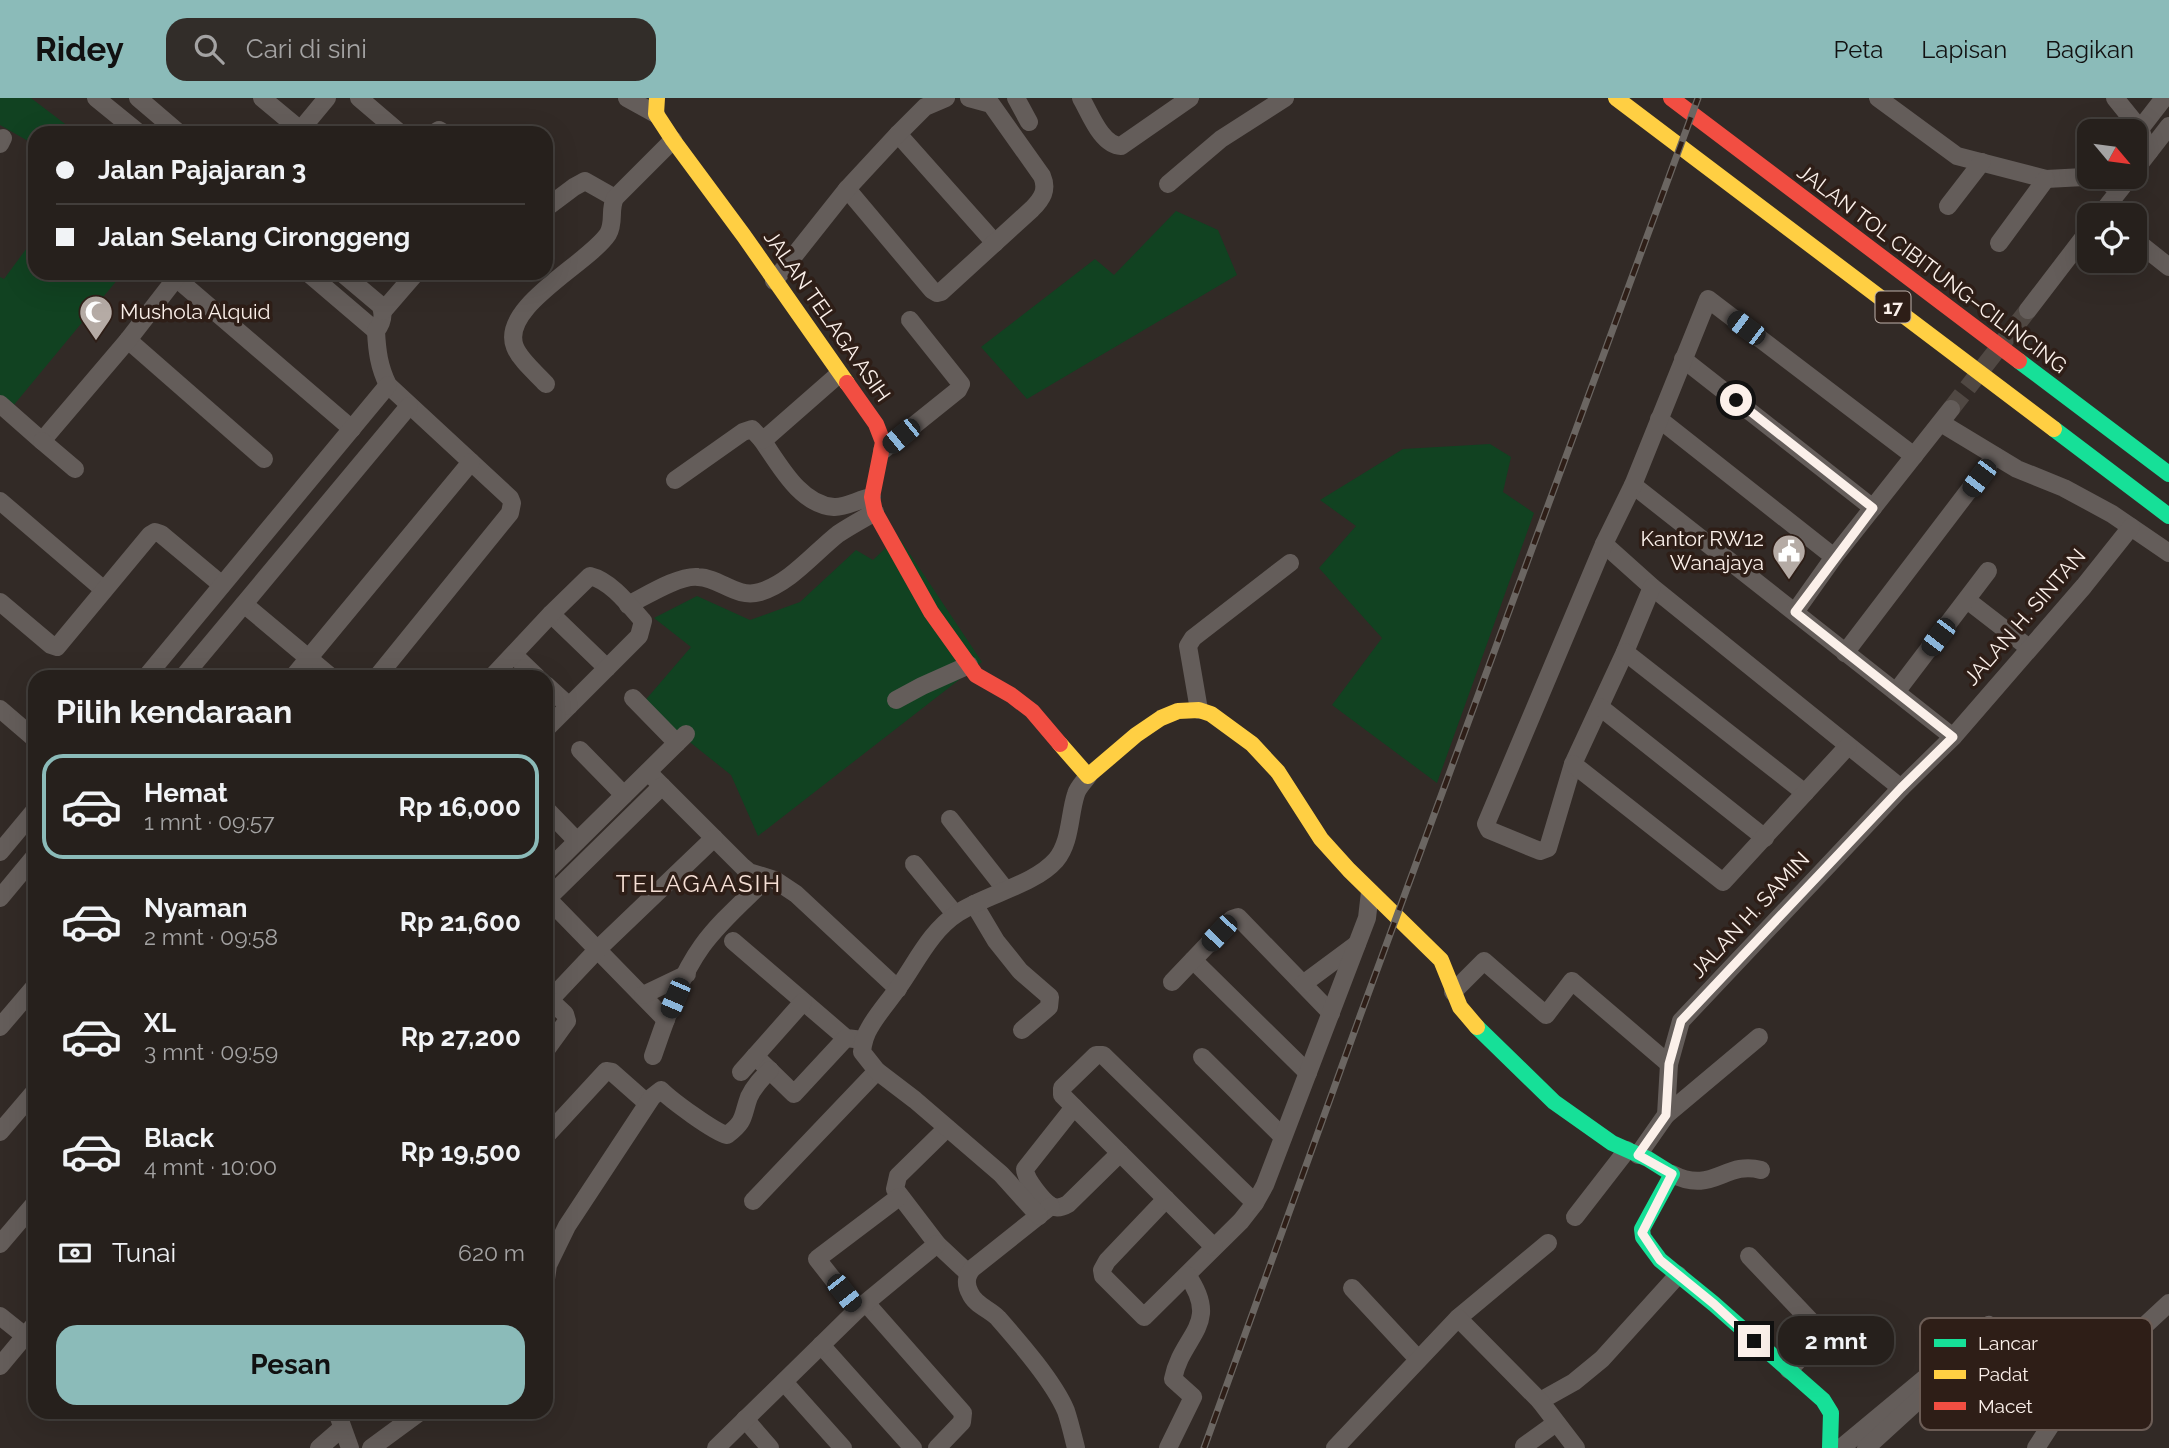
<!DOCTYPE html>
<html lang="id">
<head>
<meta charset="utf-8">
<style>
  body { margin:0; font-family:Raleway,sans-serif; background:#322d29; color:#f1f3f6; height:100vh; display:flex; flex-direction:column; font-size:26px; white-space:nowrap }
  * { box-sizing:border-box; margin:0 }
  p { font-size:23px; color:#a4a3a3 }
  .icon { flex:none; width:38px; height:38px; fill:none; stroke:currentColor; stroke-width:2; stroke-linecap:round; stroke-linejoin:round }
  .map { position:relative; flex:1; overflow:hidden }
  .panel { position:absolute; left:28px; top:572px; width:525px; height:749px; display:flex; flex-direction:column; background:#26201c; border-radius:21px; box-shadow:0 7px 28px #0002,0 0 0 2px #423e3b }
  .panel>* { flex:none }
  .guide { position:absolute; left:28px; top:28px; width:525px; height:154px; border-radius:21px; box-shadow:0 7px 28px #0002,0 0 0 2px #423e3b; display:grid; align-content:center; height:154px; padding:0 28px; background:#26201c }
  .needle { width:46px; rotate:119deg }
  .fabs { position:absolute; left:2077px; top:21px; display:grid; gap:14px }
  .fabs a { display:grid; place-items:center; width:70px; height:70px; border-radius:14px; background:#26201c; box-shadow:0 7px 28px #0002,0 0 0 2px #423e3b; font-size:35px }
  .end { position:absolute; width:32px; height:32px; margin:-16px; border:9px solid #fbf0ea; background:#111; box-shadow:0 0 0 4px #111 }
  .from { border-radius:50% }
  .bubble { position:absolute; height:49px; border-radius:21px; background:#26201c; box-shadow:0 7px 28px #0002,0 0 0 2px #423e3b; font-size:23px; font-weight:700; line-height:49px; text-align:center }
  .car { position:absolute; width:21px; height:42px; margin:-21px -10px; border-radius:9px; box-shadow:0 0 5px 2px #0007; background:linear-gradient(#222 24%,#8ab4d8 0 40%,#222 0 76%,#8ab4d8 0 86%,#222 0) }
  .guide b { display:flex; align-items:center; gap:24px; height:66px; font-size:26px }
  .guide b+b { border-top:2px solid #423e3b }
  .guide i { width:18px; height:18px; background:#f1f3f6 }
  ul { padding:0; list-style:none }
  li { display:flex; align-items:center; gap:21px; height:105px; margin:0 14px 10px; padding:0 14px; border:4px solid transparent; border-radius:21px }
  li div { flex:1 }
  li b { display:block; font-size:26px }
  li em { font-style:normal; font-weight:700 }
  li.active { border-color:#8bbbb9 }
  li>.icon { width:63px; height:63px; stroke-width:1.5 }
  h2 { padding:0 28px; font-size:32px; line-height:84px }
  .pay { display:flex; align-items:center; gap:18px; height:77px; padding:0 28px; font-size:26px }
  .pay p { margin-inline-start:auto }
  .action { display:flex; gap:14px; margin-top:auto; padding:14px 28px }
  .action a { flex:1; height:80px; border-radius:21px; background:#8bbbb9; color:#111; font-size:28px; font-weight:700; line-height:80px; text-align:center }
  header { display:flex; align-items:center; gap:42px; box-sizing:border-box; height:98px; padding:0 35px; background:#8bbbb9; color:#111 }
  header strong { font-size:33px }
  nav { display:flex; gap:38px; margin-inline-start:auto; font-size:24px }
  .search { width:490px; height:63px; background:#322d29; display:flex; align-items:center; gap:18px; box-sizing:border-box; padding:0 24px; border-radius:21px; color:#a4a3a3; font-size:26px }
  .map>svg:first-child { display:block }
  .green { fill:#114221 }
  .lines { fill:none; stroke-linecap:round; stroke-linejoin:round }
  .street-tunnel { stroke:#504843; stroke-width:18; stroke-dasharray:18 9; stroke-linecap:butt }
  .street { stroke:#645d5a; stroke-width:18 }
  .fast { stroke:#16e098; stroke-width:16 }
  .slow { stroke:#ffcf43; stroke-width:16 }
  .jam { stroke:#f24e42; stroke-width:16 }
  .rail-casing { stroke:#6b6662; stroke-width:7 }
  .rail { stroke:#2e1e17; stroke-width:4.5; stroke-dasharray:13; stroke-linecap:butt }
  .route { stroke:#fbf0ea; stroke-width:9 }
  .labels { text-anchor:middle; stroke-width:7; stroke-linejoin:round; paint-order:stroke }
  .shield { fill:#2e1e17; stroke:#beb1ab; stroke-width:2 }
  .shield-label { font-size:19px; font-weight:bold; fill:#fbf0ea }
  .street-label { font-size:21px; fill:#fbf0ea; stroke:#2e1e17 }
  .poi-label { font-size:21px; fill:#fbf0ea; stroke:#2e1e17; text-anchor:start }
  .quarter-label { font-size:24px; letter-spacing:2px; fill:#f5dfd5; stroke:#2e1e17 }
  .key { fill:#2e1e17; stroke:#6c5d56; stroke-width:2 }
  .key-label { font-size:19px; fill:#fbf0ea }
</style>
</head>
<body>
<header>
<strong>Ridey</strong>
<div class="search"><svg class="icon" aria-label="search" viewBox="0 0 24 24"><circle cx="10" cy="10" r="6"/><path d="M15 15l6 6"/></svg>Cari di sini</div>
<nav><a>Peta</a><a>Lapisan</a><a>Bagikan</a></nav>
</header>
<div class="map">
<svg width="2169" height="1350" viewBox="0 0 2169 1350">
  <rect width="100%" height="100%" fill="#322a26"/>
  <!-- green -->
  <g class="green">
    <path d="M 0,0 L 31,0 L 77,35 L 35,35 L 35,47 L 0,27 Z"/>
    <path d="M 1176,113 L 1218,132 L 1237,177 L 1027,301 L 981,249 L 1095,161 L 1114,177 Z"/>
    <path d="M 35,139 L 35,175 L 123,175 L 13,308 L 0,300 L 0,179 L 4,181 Z"/>
    <path d="M 1490,346 L 1511,359 L 1503,394 L 1534,415 L 1437,685 L 1332,607 L 1382,540 L 1319,470 L 1356,428 L 1320,402 L 1403,351 Z"/>
    <path d="M 898,438 L 982,564 L 758,738 L 731,677 L 642,606 L 691,549 L 654,520 L 697,498 L 750,522 L 800,504 L 856,452 L 873,462 Z"/>
  </g>
  <g class="lines">
    <!-- street-tunnel -->
    <path class="street-tunnel" d="M 1951,311 L 2028,212"/>
    <!-- street -->
    <g class="street">
      <path d="M 96,0 L 139,35"/>
      <path d="M 138,0 L 179,35"/>
      <path d="M 262,0 L 304,35"/>
      <path d="M 359,0 L 400,35"/>
      <path d="M 627,0 L 656,16"/>
      <path d="M 1016,0 L 1029,24"/>
      <path d="M 1081,0 C 1090,15 1101,47 1121,48 L 1190,0"/>
      <path d="M 1878,0 L 1957,58 L 2046,81 L 2084,79 L 2101,81 L 2120,91"/>
      <path d="M 2115,0 L 2140,31"/>
      <path d="M 298,35 L 327,0"/>
      <path d="M 434,35 L 439,32 L 444,35"/>
      <path d="M 898,36 L 995,145"/>
      <path d="M 0,46 L 3,40"/>
      <path d="M 2149,54 L 2140,31 L 2164,0"/>
      <path d="M 2135,72 L 2169,28"/>
      <path d="M 1168,86 L 1221,41 L 1285,0"/>
      <path d="M 847,91 L 932,192 L 937,195 L 941,194 L 1032,111 C 1042,101 1048,92 1042,78 L 991,6 L 969,0"/>
      <path d="M 1948,108 L 1982,64"/>
      <path d="M 546,110 L 574,89 L 585,83 L 615,100"/>
      <path d="M 2100,117 L 2126,84"/>
      <path d="M 2135,142 L 2169,169"/>
      <path d="M 1999,145 L 2046,81"/>
      <path d="M 308,175 L 376,233"/>
      <path d="M 342,175 L 380,207 C 385,217 382,225 376,233 C 377,253 379,269 388,287 L 510,400 L 512,405 L 510,415 L 377,579"/>
      <path d="M 176,180 L 352,331"/>
      <path d="M 774,183 L 847,91 L 898,36 L 925,9 L 946,0"/>
      <path d="M 2028,212 L 2090,131"/>
      <path d="M 383,213 L 415,176"/>
      <path d="M 128,242 L 264,361"/>
      <path d="M 1683,261 L 1873,410"/>
      <path d="M 546,286 C 537,276 520,262 515,249 C 499,209 588,166 608,136 C 615,124 609,112 615,100 L 673,42"/>
      <path d="M 0,306 L 42,343 L 128,242 L 180,175"/>
      <path d="M 1659,321 L 1834,459"/>
      <path d="M 1941,325 L 2017,371 L 2064,390 L 2112,416 L 2169,455"/>
      <path d="M 762,342 C 779,366 800,407 834,409 C 844,410 860,401 872,399"/>
      <path d="M 42,343 L 75,371"/>
      <path d="M 882,353 L 958,292 L 961,286 L 910,222"/>
      <path d="M 675,382 L 743,334 L 752,331 L 762,342 L 766,340 L 839,276"/>
      <path d="M 1633,387 L 1953,639"/>
      <path d="M 0,403 L 104,492"/>
      <path d="M 1604,446 L 1652,489 L 1901,690"/>
      <path d="M 1652,489 L 1625,554 L 1573,666 L 1548,750 L 1540,753 L 1489,732 L 1486,726 L 1604,446 L 1633,387 L 1708,201 L 1914,358"/>
      <path d="M 1967,502 L 2029,550"/>
      <path d="M 0,504 L 51,547 L 57,549 L 150,437 L 155,434 L 161,436 L 222,487"/>
      <path d="M 244,506 L 331,579"/>
      <path d="M 628,507 C 646,498 679,477 698,479 C 721,480 736,501 760,494 C 790,485 814,455 838,436 C 850,428 863,421 875,414"/>
      <path d="M 1795,514 L 1834,459 L 1951,311"/>
      <path d="M 551,516 L 607,570"/>
      <path d="M 1625,554 L 1805,695"/>
      <path d="M 1845,555 L 1995,358"/>
      <path d="M 514,557 L 537,579"/>
      <path d="M 146,579 L 388,287"/>
      <path d="M 183,579 L 409,308"/>
      <path d="M 293,579 L 471,364"/>
      <path d="M 492,579 L 551,516 L 590,478 C 611,483 629,507 643,523 L 639,538 L 546,631"/>
      <path d="M 546,587 L 569,608"/>
      <path d="M 1896,594 L 1988,473"/>
      <path d="M 633,600 L 677,645"/>
      <path d="M 896,602 L 922,588 L 969,567"/>
      <path d="M 1600,609 L 1765,740"/>
      <path d="M 0,611 L 35,641"/>
      <path d="M 1199,612 L 1188,548 L 1193,540 L 1290,465"/>
      <path d="M 580,652 L 624,697"/>
      <path d="M 1573,666 L 1723,784 L 1848,648"/>
      <path d="M 648,674 L 743,769 L 749,774 L 775,782 L 796,796 L 898,891"/>
      <path d="M 546,711 L 577,743"/>
      <path d="M 950,721 L 1005,791"/>
      <path d="M 0,754 L 35,712"/>
      <path d="M 914,766 L 955,816"/>
      <path d="M 546,774 L 686,636"/>
      <path d="M 546,799 L 666,922"/>
      <path d="M 0,800 L 35,758"/>
      <path d="M 546,802 L 662,688"/>
      <path d="M 974,806 L 996,843 L 1020,873 L 1050,899 L 1049,909 L 1022,932"/>
      <path d="M 733,843 L 846,940 L 863,942"/>
      <path d="M 1193,862 L 1308,975"/>
      <path d="M 1172,884 L 1232,821 L 1238,819 L 1331,915"/>
      <path d="M 1303,886 L 1357,846"/>
      <path d="M 1453,894 L 1484,863 L 1546,917 L 1572,883 L 1669,966"/>
      <path d="M 643,897 L 687,876"/>
      <path d="M 546,906 L 598,851 L 714,740"/>
      <path d="M 0,929 L 35,888"/>
      <path d="M 546,952 L 567,923 L 565,916 L 550,902"/>
      <path d="M 653,958 C 666,921 679,880 702,848 C 720,823 745,802 767,780"/>
      <path d="M 755,958 L 794,996 L 846,940"/>
      <path d="M 1202,959 L 1283,1039"/>
      <path d="M 741,974 L 803,904"/>
      <path d="M 1074,1009 L 1025,1071 C 1025,1081 1043,1103 1051,1108 C 1057,1111 1063,1109 1068,1106 L 1120,1055"/>
      <path d="M 1666,1017 L 1759,939"/>
      <path d="M 947,1030 L 898,1078 L 895,1091 L 937,1146 L 968,1175"/>
      <path d="M 0,1034 L 35,993"/>
      <path d="M 546,1038 L 606,973 L 612,974 L 647,1005"/>
      <path d="M 1638,1057 L 1666,1017 L 1669,966 L 1681,923 L 1901,690 L 1953,639 L 2084,488 L 2131,429"/>
      <path d="M 1672,1076 C 1713,1097 1725,1062 1761,1072"/>
      <path d="M 1166,1101 L 1107,1163 L 1102,1172 L 1103,1178 L 1144,1219 L 1241,1123 L 1255,1105 L 1265,1087 L 1367,820 L 1370,794"/>
      <path d="M 753,1103 L 877,973"/>
      <path d="M 1051,1108 L 973,1170 C 966,1177 965,1186 970,1195 C 975,1207 989,1211 998,1220 C 1019,1244 1054,1284 1066,1313 C 1070,1325 1073,1338 1076,1350"/>
      <path d="M 1039,1118 L 1001,1076 L 915,1002 L 877,973 L 862,954 C 863,944 865,937 870,929 C 878,915 889,903 898,890 C 916,865 931,832 958,815 C 987,796 1034,787 1056,762 C 1071,744 1069,717 1076,696 C 1078,689 1084,684 1088,678"/>
      <path d="M 1575,1119 L 1627,1052"/>
      <path d="M 0,1146 L 35,1105"/>
      <path d="M 1214,1149 L 1062,997 L 1062,990 L 1096,957 L 1103,957 L 1255,1105"/>
      <path d="M 1749,1158 L 1823,1236 L 1789,1272"/>
      <path d="M 546,1181 L 548,1167 L 567,1128 L 652,999 L 661,992 C 671,1002 714,1034 727,1037 C 746,1023 742,1018 749,999 C 754,988 762,980 770,972"/>
      <path d="M 1352,1190 L 1418,1261"/>
      <path d="M 866,1205 L 963,1315 L 962,1324 L 937,1350"/>
      <path d="M 857,1212 L 817,1161 L 899,1099"/>
      <path d="M 0,1218 L 25,1238"/>
      <path d="M 1458,1220 L 1548,1145"/>
      <path d="M 821,1247 L 913,1350"/>
      <path d="M 0,1268 L 35,1226"/>
      <path d="M 784,1284 L 843,1350"/>
      <path d="M 1540,1303 L 1574,1284 L 1602,1261 L 1678,1177"/>
      <path d="M 337,1314 L 350,1350"/>
      <path d="M 745,1321 L 770,1350"/>
      <path d="M 1524,1348 L 1556,1325"/>
      <path d="M 319,1350 L 342,1330"/>
      <path d="M 371,1350 L 420,1314"/>
      <path d="M 716,1350 L 857,1212 L 937,1146"/>
      <path d="M 1168,1350 L 1193,1299 L 1173,1281 C 1182,1236 1222,1227 1187,1177"/>
      <path d="M 1335,1350 L 1458,1220 L 1540,1303 L 1576,1350"/>
      <path d="M 1841,1350 L 1989,1227 L 2005,1236 L 2071,1296"/>
      <path d="M 1866,1350 L 1984,1242 L 1991,1242 L 2001,1249 L 2061,1310"/>
      <path d="M 2036,1350 L 2071,1296 L 2169,1205"/>
    </g>
    <!-- fast -->
    <g class="fast">
      <path d="M 2019,263 L 2169,376"/>
      <path d="M 2054,331 L 2169,418"/>
      <path d="M 1477,929 L 1554,1004 L 1612,1045 L 1648,1061 L 1672,1076 L 1642,1131 L 1643,1139 L 1660,1162 L 1714,1206 L 1823,1302 L 1831,1315 L 1830,1350"/>
    </g>
    <!-- slow -->
    <g class="slow">
      <path d="M 657,0 L 656,16 L 673,42 L 744,138 L 847,285"/>
      <path d="M 1616,0 L 2054,331"/>
      <path d="M 1060,646 L 1088,678 L 1136,637 L 1161,620 L 1178,613 L 1199,612 L 1211,616 L 1252,646 L 1278,674 L 1321,741 L 1349,772 L 1441,862 L 1460,909 L 1477,929"/>
    </g>
    <!-- jam -->
    <g class="jam">
      <path d="M 1671,0 L 2019,263"/>
      <path d="M 847,285 L 876,326 L 883,344 L 872,399 L 875,414 L 931,514 L 976,577 L 1011,597 L 1032,613 L 1060,646"/>
    </g>
    <!-- rail casing -->
    <g class="rail-casing">
      <path id="rail" d="M 1204,1350 L 1360,918 L 1698,0"/>
    </g>
    <!-- rail -->
    <use href="#rail" class="rail"/>
  </g>
  <g class="lines">
    <!-- route -->
    <path class="route" d="M 1736,302 L 1873,410 L 1795,514 L 1953,639 L 1901,690 L 1681,923 L 1669,966 L 1666,1017 L 1638,1057 L 1672,1076 L 1642,1135 L 1660,1162 L 1714,1206 L 1754,1243"/>
  </g>
  <!-- icons -->
  <defs>
    <g id="mosque-pin" transform="scale(1.75)"><path d="M0 17L-7.5 6A9.5 9.5 0 1 1 7.5 6Z" fill="#b5aba5" stroke="#2e1e17"/><path d="M3.5-4.9A6 6 0 1 0 3.5 4.9A5 5 0 1 1 3.5-4.9Z" fill="#fff"/></g>
    <g id="civic-pin" transform="scale(1.75)"><path d="M0 17L-7.5 6A9.5 9.5 0 1 1 7.5 6Z" fill="#b5aba5" stroke="#2e1e17"/><path d="M-.6-6.5H3V-4.5H.6V-3L4-1V1h2V6H-6V1h2V-1L-.6-3ZM-1.2 2.5V6h2.4V2.5Z" fill="#fff"/></g>
  </defs>
  <g fill-rule="evenodd">
    <use href="#mosque-pin" x="96" y="214"/>
    <use href="#civic-pin" x="1789" y="453"/>
  </g>
  <g class="labels">
    <!-- shield labels -->
    <rect class="shield" x="1875.5" y="193.5" width="35" height="31" rx="5"/>
    <g class="shield-label">
      <text x="1893" y="216">17</text>
    </g>
    <!-- street labels -->
    <g class="street-label">
      <text transform="translate(1932 171) rotate(37)" y="7">JALAN TOL CIBITUNG–CILINCING</text>
      <text transform="translate(827 218) rotate(55)" y="7">JALAN TELAGA ASIH</text>
      <text transform="translate(2025 519) rotate(-49)" y="7">JALAN H. SINTAN</text>
      <text transform="translate(1750 817) rotate(-47)" y="7">JALAN H. SAMIN</text>
    </g>
    <!-- poi labels -->
    <g class="poi-label">
      <text x="120" y="221">Mushola Alquid</text>
      <text x="1764" y="448" text-anchor="end">Kantor RW12<tspan x="1764" dy="24">Wanajaya</tspan></text>
    </g>
    <!-- quarter labels -->
    <g class="quarter-label">
      <text x="699" y="794">TELAGAASIH</text>
    </g>
  </g>
  <!-- legend -->
  <rect x="1920" y="1220" width="232" height="112" rx="10" class="key"/>
  <rect x="1934" y="1241" width="32" height="8" fill="#16e098"/>
  <rect x="1934" y="1272" width="32" height="9" fill="#ffcf43"/>
  <rect x="1934" y="1304" width="32" height="8" fill="#f24e42"/>
  <g class="key-label">
    <text x="1978" y="1252">Lancar</text>
    <text x="1978" y="1283">Padat</text>
    <text x="1978" y="1315">Macet</text>
  </g>
</svg>
<div class="fabs">
<a><svg class="needle" viewBox="-14 -14 28 28"><path d="M0-13l5 13h-10z" fill="#e53935"/><path d="M0 13l5-13h-10z" fill="#a4a3a3"/></svg></a>
<a><svg class="icon" aria-label="locate" viewBox="0 0 24 24"><circle cx="12" cy="12" r="6"/><path d="M12 2v4M12 18v4M2 12h4M18 12h4"/></svg></a>
</div>
<i class="end from" style="left:1736px;top:302px"></i>
<i class="end" style="left:1754px;top:1243px"></i>
<div class="bubble" style="left:1778px;top:1218px;width:116px">2 mnt</div>
<i class="car" style="left:1746px;top:230px;rotate:307deg"></i>
<i class="car" style="left:901px;top:338px;rotate:231deg"></i>
<i class="car" style="left:1979px;top:380px;rotate:217deg"></i>
<i class="car" style="left:1938px;top:539px;rotate:217deg"></i>
<i class="car" style="left:1219px;top:835px;rotate:223deg"></i>
<i class="car" style="left:675px;top:900px;rotate:203deg"></i>
<i class="car" style="left:844px;top:1195px;rotate:142deg"></i>
<div class="guide">
<b><i class="from"></i>Jalan Pajajaran 3</b>
<b><i></i>Jalan Selang Cironggeng</b>
</div>
<section class="panel">
<h2>Pilih kendaraan</h2>
<ul>
<li class="active"><svg class="icon" aria-label="car" viewBox="0 0 24 24"><path d="M5 17H2v-5l4-1 3-4h7l3 4 3 1v5h-3M9 17h6M6 11h13"/><circle cx="7" cy="17" r="2"/><circle cx="17" cy="17" r="2"/></svg><div><b>Hemat</b><p>1 mnt · 09:57</p></div><em>Rp 16,000</em></li>
<li><svg class="icon" aria-label="car" viewBox="0 0 24 24"><path d="M5 17H2v-5l4-1 3-4h7l3 4 3 1v5h-3M9 17h6M6 11h13"/><circle cx="7" cy="17" r="2"/><circle cx="17" cy="17" r="2"/></svg><div><b>Nyaman</b><p>2 mnt · 09:58</p></div><em>Rp 21,600</em></li>
<li><svg class="icon" aria-label="car" viewBox="0 0 24 24"><path d="M5 17H2v-5l4-1 3-4h7l3 4 3 1v5h-3M9 17h6M6 11h13"/><circle cx="7" cy="17" r="2"/><circle cx="17" cy="17" r="2"/></svg><div><b>XL</b><p>3 mnt · 09:59</p></div><em>Rp 27,200</em></li>
<li><svg class="icon" aria-label="car" viewBox="0 0 24 24"><path d="M5 17H2v-5l4-1 3-4h7l3 4 3 1v5h-3M9 17h6M6 11h13"/><circle cx="7" cy="17" r="2"/><circle cx="17" cy="17" r="2"/></svg><div><b>Black</b><p>4 mnt · 10:00</p></div><em>Rp 19,500</em></li>
</ul>
<div class="pay"><svg class="icon" aria-label="cash" viewBox="0 0 24 24"><path d="M3 7h18v10H3z"/><circle cx="12" cy="12" r="2"/></svg>Tunai<p>620 m</p></div>
<div class="action"><a>Pesan</a></div>
</section>
</div>
</body>
</html>
